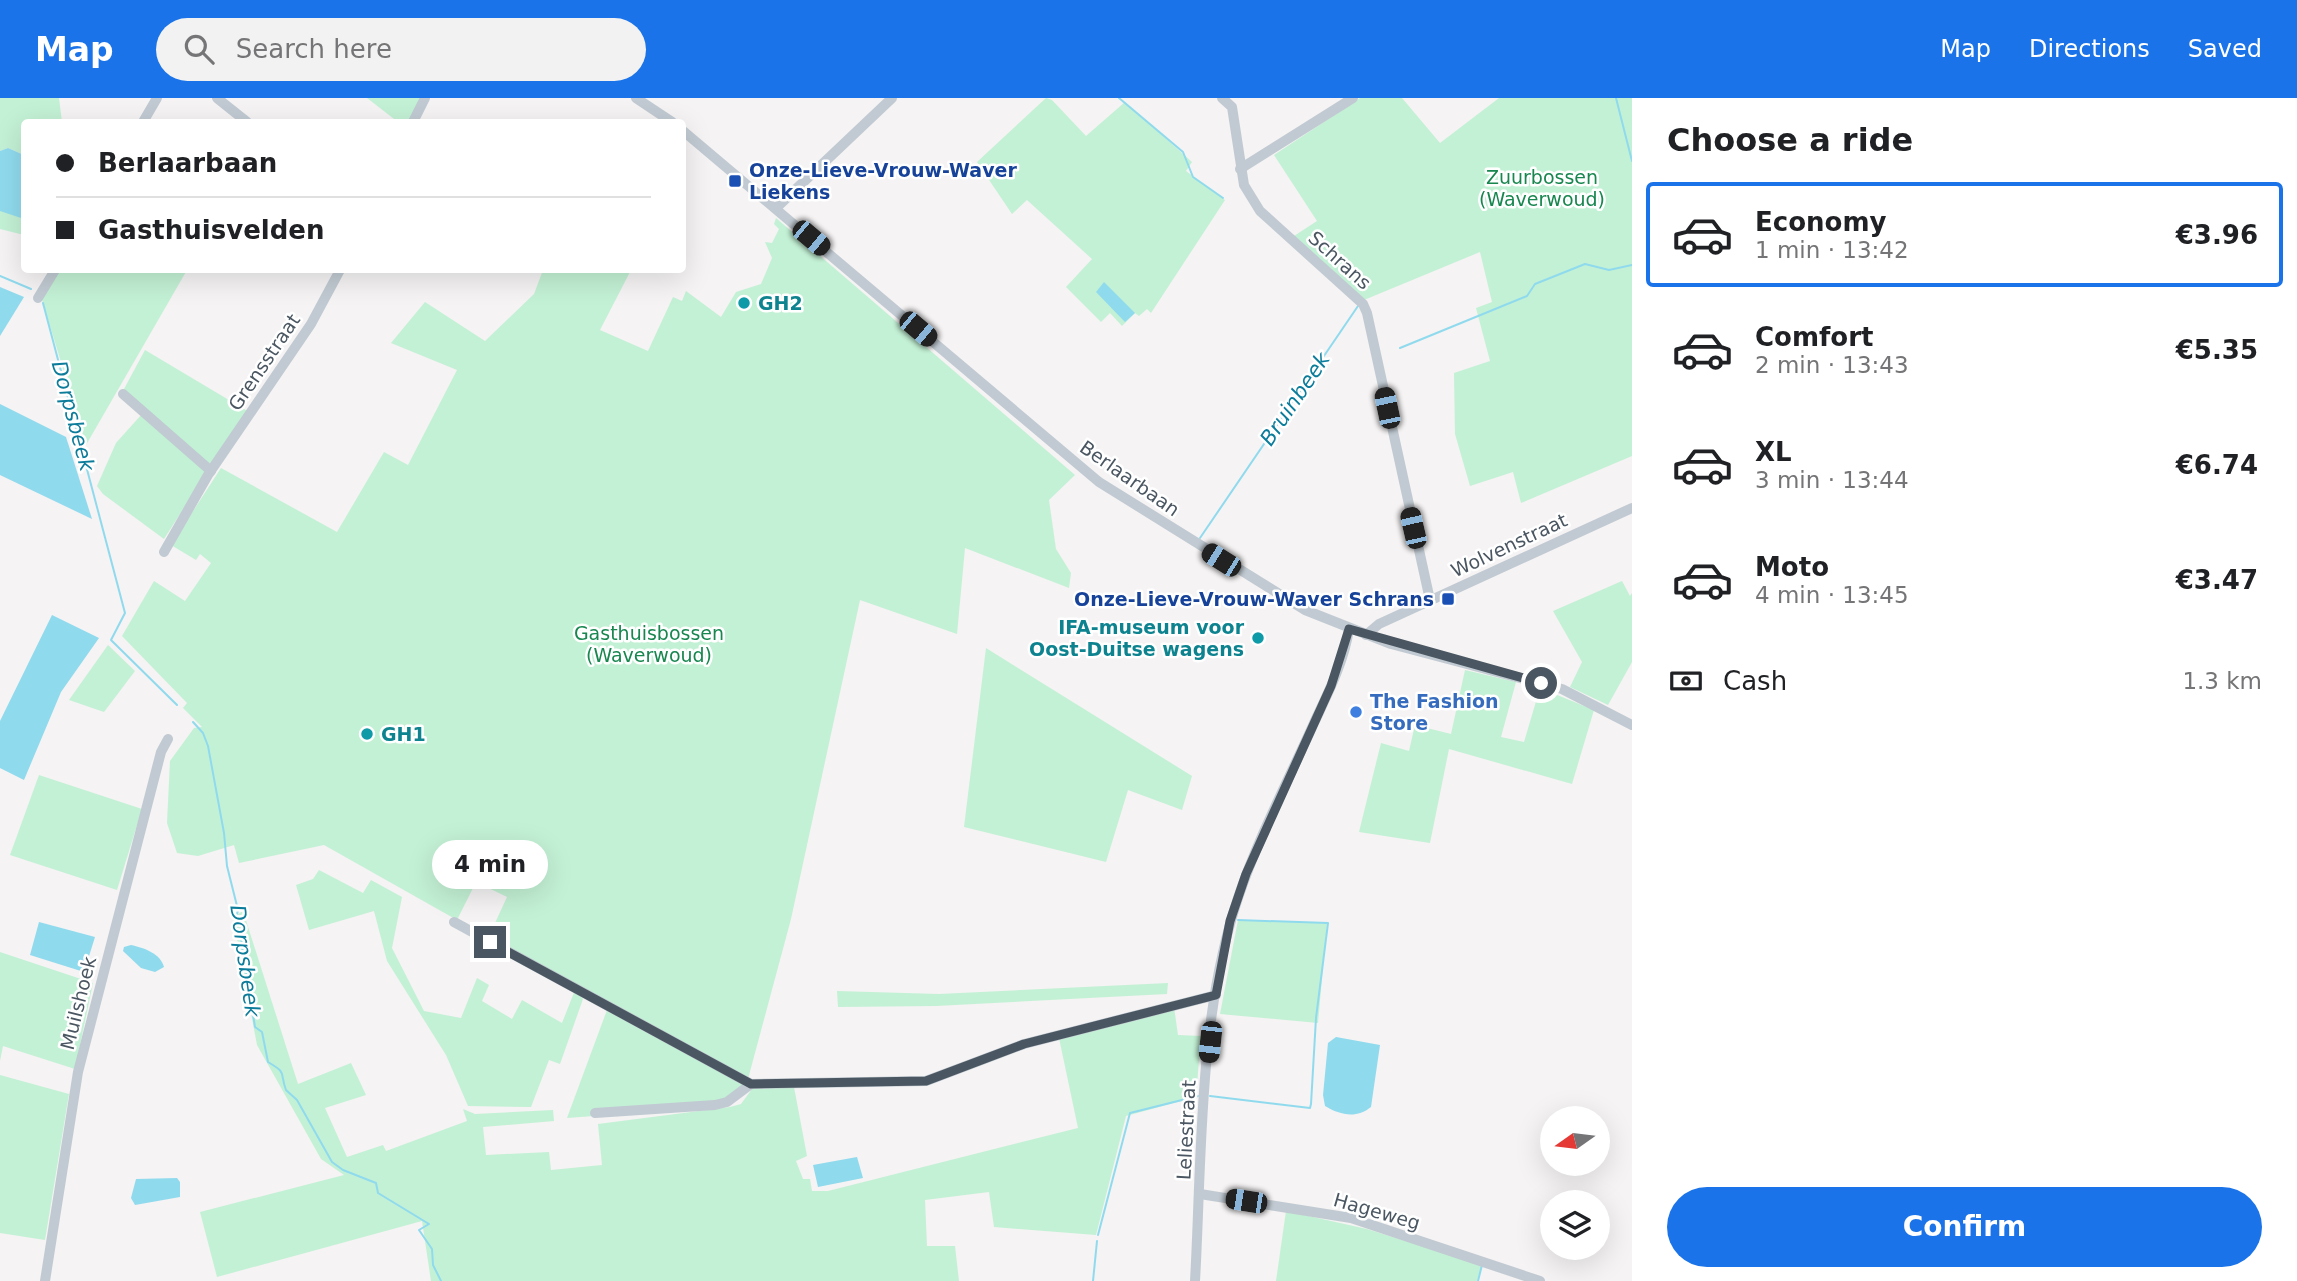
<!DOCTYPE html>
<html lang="en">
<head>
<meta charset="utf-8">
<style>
  body { margin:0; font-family:"DejaVu Sans",sans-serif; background:#f2f2f2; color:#202124; height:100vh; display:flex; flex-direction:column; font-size:26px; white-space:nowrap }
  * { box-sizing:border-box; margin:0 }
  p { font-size:23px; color:#757577 }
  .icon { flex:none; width:38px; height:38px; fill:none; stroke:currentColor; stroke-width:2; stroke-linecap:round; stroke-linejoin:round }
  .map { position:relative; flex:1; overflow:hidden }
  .drawer { display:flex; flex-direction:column; background:#fff; width:665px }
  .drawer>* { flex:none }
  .top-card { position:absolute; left:21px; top:21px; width:665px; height:154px; border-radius:7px; box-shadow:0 7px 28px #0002; display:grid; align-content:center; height:154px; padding:0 35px; background:#fff }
  .needle { width:46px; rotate:256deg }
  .buttons { position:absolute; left:1540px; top:1008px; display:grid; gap:14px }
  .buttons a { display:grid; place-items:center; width:70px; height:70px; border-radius:50%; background:#fff; box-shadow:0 7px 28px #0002; font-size:35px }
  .end { position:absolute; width:32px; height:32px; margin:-16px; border:9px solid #4a5661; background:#fff; box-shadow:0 0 0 4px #fff }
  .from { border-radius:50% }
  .bubble { position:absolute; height:49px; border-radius:24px; background:#fff; box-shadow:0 7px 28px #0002; font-size:23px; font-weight:700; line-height:49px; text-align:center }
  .car { position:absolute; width:21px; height:42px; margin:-21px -10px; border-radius:9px; box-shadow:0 0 5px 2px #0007; background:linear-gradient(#222 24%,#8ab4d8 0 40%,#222 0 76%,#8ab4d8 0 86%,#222 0) }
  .top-card b { display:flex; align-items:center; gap:24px; height:66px; font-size:26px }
  .top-card b+b { border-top:2px solid #e0e0e0 }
  .top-card i { width:18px; height:18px; background:#202124 }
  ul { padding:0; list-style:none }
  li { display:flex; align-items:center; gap:21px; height:105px; margin:0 14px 10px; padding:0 21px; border:4px solid transparent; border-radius:7px }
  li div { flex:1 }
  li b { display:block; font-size:26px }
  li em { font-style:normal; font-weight:700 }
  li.active { border-color:#1a73e8 }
  li>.icon { width:63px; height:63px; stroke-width:1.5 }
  h2 { padding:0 35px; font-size:32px; line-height:84px }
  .pay { display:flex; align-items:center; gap:18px; height:77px; padding:0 35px; font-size:26px }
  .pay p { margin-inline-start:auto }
  .action { display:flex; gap:14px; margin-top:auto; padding:14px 35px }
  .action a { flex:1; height:80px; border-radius:42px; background:#1a73e8; color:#fff; font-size:28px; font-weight:700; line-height:80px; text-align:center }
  header { display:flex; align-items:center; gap:42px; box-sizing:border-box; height:98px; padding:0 35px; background:#1a73e8; color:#fff }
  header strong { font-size:33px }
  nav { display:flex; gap:38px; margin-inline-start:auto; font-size:24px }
  .search { width:490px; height:63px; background:#f2f2f2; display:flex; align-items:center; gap:18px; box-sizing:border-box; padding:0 24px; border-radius:38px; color:#757577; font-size:26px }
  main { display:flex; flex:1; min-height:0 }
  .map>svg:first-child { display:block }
  .green { fill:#c3f1d5 }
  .water { fill:#90daee }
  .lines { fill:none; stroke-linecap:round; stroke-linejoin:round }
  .stream { stroke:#90daee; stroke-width:2 }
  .minor { stroke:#c1cad2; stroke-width:10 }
  .route { stroke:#4a5661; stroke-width:9 }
  .transit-dot { fill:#1a4fb4; stroke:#fff; stroke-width:2.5 }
  .culture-dot { fill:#0f9aa8; stroke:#fff; stroke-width:2.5 }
  .shop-dot { fill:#3f7fe0; stroke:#fff; stroke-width:2.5 }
  .labels { text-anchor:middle; stroke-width:5; stroke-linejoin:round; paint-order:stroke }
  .transit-label { font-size:19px; font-weight:bold; fill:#164399; stroke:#fff; text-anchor:start }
  .park-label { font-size:19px; fill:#17864f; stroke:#fff }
  .street-label { font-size:19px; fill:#4a5661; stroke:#fff }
  .culture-label { font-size:19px; font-weight:bold; fill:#0d838f; stroke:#fff; text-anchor:start }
  .shop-label { font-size:19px; font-weight:bold; fill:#366cbe; stroke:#fff; text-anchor:start }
  .water-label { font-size:21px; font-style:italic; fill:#0c7c9b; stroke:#fff }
</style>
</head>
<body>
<header>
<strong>Map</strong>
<div class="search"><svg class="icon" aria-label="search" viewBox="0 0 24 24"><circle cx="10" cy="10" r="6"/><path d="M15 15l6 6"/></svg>Search here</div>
<nav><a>Map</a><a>Directions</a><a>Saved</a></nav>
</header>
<main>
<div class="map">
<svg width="1632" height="1183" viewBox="0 0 1632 1183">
  <rect width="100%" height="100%" fill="#f5f3f3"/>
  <!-- green -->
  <g class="green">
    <path d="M 0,0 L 59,0 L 62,24 L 24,24 L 24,57 L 8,50 L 0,53 Z"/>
    <path d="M 367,0 L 424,0 L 412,24 L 398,24 Z"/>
    <path d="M 1046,0 L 1052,2 L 1086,38 L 1125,4 L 1192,64 L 1186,73 L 1225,102 L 1151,215 L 1147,211 L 1139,218 L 1135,215 L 1122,228 L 1110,215 L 1101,224 L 1066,189 L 1092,161 L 1027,102 L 1012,116 L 977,64 Z"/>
    <path d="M 1360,0 L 1402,0 L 1440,45 L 1499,0 L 1632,0 L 1632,358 L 1521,405 L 1513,374 L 1470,388 L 1455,336 L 1454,275 L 1490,263 L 1476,210 L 1492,204 L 1480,154 L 1364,202 L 1294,138 L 1317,123 L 1274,57 Z"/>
    <path d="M 3,112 L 24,121 L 24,137 L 0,131 L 0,113 Z"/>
    <path d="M 776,120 L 1075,377 L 1049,402 L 1056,451 L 1071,475 L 1069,490 L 965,450 L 957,536 L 860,502 L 791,821 L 748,981 L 489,838 L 507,799 L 476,784 L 457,822 L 324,747 L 239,765 L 234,747 L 198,758 L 177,755 L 167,725 L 170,663 L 194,630 L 202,629 L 183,610 L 187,605 L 122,538 L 154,483 L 185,503 L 211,465 L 200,456 L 196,462 L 171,447 L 221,370 L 337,434 L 384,354 L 408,367 L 457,272 L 391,245 L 425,204 L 485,243 L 534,196 L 543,172 L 631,172 L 600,232 L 648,253 L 673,199 L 682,203 L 686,193 L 721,219 L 736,194 L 761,186 L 772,160 L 765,144 L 772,145 L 779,131 L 774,126 Z"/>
    <path d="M 58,172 L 187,172 L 86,347 L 41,198 Z"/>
    <path d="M 145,252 L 249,314 L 209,368 L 124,291 Z"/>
    <path d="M 142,316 L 207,374 L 164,441 L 103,396 L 97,388 L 116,345 Z"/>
    <path d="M 1622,483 L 1630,498 L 1632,495 L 1632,564 L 1608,607 L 1570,589 L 1582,564 L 1553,513 Z"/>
    <path d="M 108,547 L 135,573 L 104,614 L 69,602 Z"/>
    <path d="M 986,550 L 1192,678 L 1182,712 L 1128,692 L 1106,764 L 964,729 Z"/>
    <path d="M 1465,572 L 1516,584 L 1501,639 L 1524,644 L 1540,590 L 1594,612 L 1572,686 L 1449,651 L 1430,745 L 1359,734 L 1381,645 L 1409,653 L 1415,627 L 1451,636 Z"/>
    <path d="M 39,677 L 142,711 L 117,792 L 10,757 Z"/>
    <path d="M 319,772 L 363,795 L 371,782 L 402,799 L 392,850 L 424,913 L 461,920 L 477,880 L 489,887 L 482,903 L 512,921 L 522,902 L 562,925 L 575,892 L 583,901 L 560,966 L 549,962 L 531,1009 L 468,1008 L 446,957 L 387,863 L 374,813 L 309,832 L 296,787 L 313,781 Z"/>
    <path d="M 243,813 L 298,986 L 351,965 L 366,997 L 325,1010 L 347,1059 L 383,1047 L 386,1053 L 467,1023 L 463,1011 L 475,1016 L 553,1012 L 554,1023 L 483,1029 L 486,1057 L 549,1054 L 551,1072 L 602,1067 L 598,1026 L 730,1009 L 741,1006 L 752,991 L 794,989 L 807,1058 L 796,1063 L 803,1081 L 810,1081 L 812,1093 L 828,1093 L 1078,1030 L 1059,940 L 1174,909 L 1178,937 L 1201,938 L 1196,999 L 1126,1018 L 1096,1137 L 994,1129 L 989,1094 L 925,1102 L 927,1148 L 955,1148 L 959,1183 L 431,1183 L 422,1123 L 217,1179 L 200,1114 L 344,1077 L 321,1061 L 257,947 L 233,819 Z"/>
    <path d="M 1238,822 L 1327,825 L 1318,925 L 1220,916 Z"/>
    <path d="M 0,854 L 93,885 L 75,971 L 3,948 L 0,963 Z"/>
    <path d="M 1168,885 L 1167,896 L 936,908 L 838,909 L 837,893 L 939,896 Z"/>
    <path d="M 607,912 L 744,987 L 733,1002 L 660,1013 L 567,1020 Z"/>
    <path d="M 0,977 L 69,996 L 45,1142 L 0,1135 Z"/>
    <path d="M 1286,1113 L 1367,1131 L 1482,1167 L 1477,1183 L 1276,1183 Z"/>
  </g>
  <!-- water -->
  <g class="water">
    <path d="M 8,50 L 24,57 L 24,121 L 0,113 L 0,53 Z"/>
    <path d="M 1104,184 L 1135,215 L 1125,224 L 1096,194 Z"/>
    <path d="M 0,189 L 24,199 L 0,238 Z"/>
    <path d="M 0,306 L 66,339 L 92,421 L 0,377 Z"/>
    <path d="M 52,517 L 99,540 L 61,594 L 24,682 L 0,670 L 0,623 Z"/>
    <path d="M 39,824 L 95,839 L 84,874 L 30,857 Z"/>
    <path d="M 131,847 C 144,850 160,855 164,869 L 155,874 L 141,870 L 123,853 L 124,849 Z"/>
    <path d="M 1336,939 L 1380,947 L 1371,1009 C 1356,1021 1340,1017 1325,1008 L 1323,997 L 1328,945 Z"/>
    <path d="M 857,1059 L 863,1080 L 818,1089 L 813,1067 Z"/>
    <path d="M 177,1080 L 180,1084 L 180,1099 L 135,1107 L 131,1100 L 136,1081 Z"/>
  </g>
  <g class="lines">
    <!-- stream -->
    <g class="stream">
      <path d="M 1119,0 L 1183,54 L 1193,79 L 1223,100"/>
      <path d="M 1616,0 L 1632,63"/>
      <path d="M 0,178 L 31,191"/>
      <path d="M 43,205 L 125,515 L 111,542 L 177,607"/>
      <path d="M 1400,250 L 1527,198 L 1535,186 L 1585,166 L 1609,172 L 1632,167"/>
      <path d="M 1200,440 L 1358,208"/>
      <path d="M 193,624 L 203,635 L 208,648 L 224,735 L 227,768 L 238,812 L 235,825 L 241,841 L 255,929 L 262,934 L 268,964 C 288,976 279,973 286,992 L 297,1002 L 332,1064 L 343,1072 L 376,1085 L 378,1095 L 429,1126 L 419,1132 L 432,1151 L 433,1167 L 441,1183"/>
      <path d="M 1210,998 L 1310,1010 L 1311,1006 L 1316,920 L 1328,825 L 1238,822"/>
      <path d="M 1098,1137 L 1130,1015 L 1198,998"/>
      <path d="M 1093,1183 L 1097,1143"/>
      <path d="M 1478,1183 L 1482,1167"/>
    </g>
    <!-- minor -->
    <g class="minor">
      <path d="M 217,0 L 247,24"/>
      <path d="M 636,0 L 672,24"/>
      <path d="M 1222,0 L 1232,9 L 1244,87 L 1260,113 L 1363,206 L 1367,215 L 1430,502"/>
      <path d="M 143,24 L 157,0"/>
      <path d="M 413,24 L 425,0"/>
      <path d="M 682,32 L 1099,384 L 1305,512 L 1391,546 L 1562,591 L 1632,627"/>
      <path d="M 1240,71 L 1353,0"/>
      <path d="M 776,110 L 892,0"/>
      <path d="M 38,200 L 55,172"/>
      <path d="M 123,296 L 211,373"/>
      <path d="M 164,454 L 208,377 L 311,226 L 340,172"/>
      <path d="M 1366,537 L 1379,526 L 1632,410"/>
      <path d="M 454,824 L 751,986 L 926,983 L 1024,946 L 1216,897"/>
      <path d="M 595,1015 L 715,1007 L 727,1004 L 751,986"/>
      <path d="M 1200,1096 L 1351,1120 L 1540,1183"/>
      <path d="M 45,1183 L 78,974 L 161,654 L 168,641"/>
      <path d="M 1195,1183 C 1202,1059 1198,919 1238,800 C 1258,740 1288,683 1314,625 C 1328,595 1344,564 1349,531"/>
    </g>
  </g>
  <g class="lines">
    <!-- route -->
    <path class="route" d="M 490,844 L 751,986 L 926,983 L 1024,946 L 1216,897 L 1230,823 L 1246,776 L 1331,588 L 1349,531 L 1541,585"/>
  </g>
  <!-- markers -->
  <g class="transit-dot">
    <rect x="728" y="76" width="14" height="14" rx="3.5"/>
    <rect x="1441" y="494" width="14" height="14" rx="3.5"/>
  </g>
  <g class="culture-dot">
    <circle cx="744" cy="205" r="7"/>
    <circle cx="1258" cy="540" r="7"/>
    <circle cx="367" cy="636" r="7"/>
  </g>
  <circle class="shop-dot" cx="1356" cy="614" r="7"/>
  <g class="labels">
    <!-- transit labels -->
    <g class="transit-label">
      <text x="749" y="79">Onze-Lieve-Vrouw-Waver<tspan x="749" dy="22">Liekens</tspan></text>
      <text x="1434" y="508" text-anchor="end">Onze-Lieve-Vrouw-Waver Schrans</text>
    </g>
    <!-- park labels -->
    <g class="park-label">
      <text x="1542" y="86">Zuurbossen<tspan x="1542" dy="22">(Waverwoud)</tspan></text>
      <text x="649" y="542">Gasthuisbossen<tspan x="649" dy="22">(Waverwoud)</tspan></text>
    </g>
    <!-- street labels -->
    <g class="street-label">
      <text transform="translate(1340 162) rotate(42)" y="7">Schrans</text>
      <text transform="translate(264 264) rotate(-56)" y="7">Grensstraat</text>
      <text transform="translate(1130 380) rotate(35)" y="7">Berlaarbaan</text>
      <text transform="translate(1509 447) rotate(-25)" y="7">Wolvenstraat</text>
      <text transform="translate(78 905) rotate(-76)" y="7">Muilshoek</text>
      <text transform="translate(1186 1032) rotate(-87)" y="7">Leliestraat</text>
      <text transform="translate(1377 1113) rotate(16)" y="7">Hageweg</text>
    </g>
    <!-- culture labels -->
    <g class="culture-label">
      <text x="758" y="212">GH2</text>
      <text x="1244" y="536" text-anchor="end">IFA-museum voor<tspan x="1244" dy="22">Oost-Duitse wagens</tspan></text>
      <text x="381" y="643">GH1</text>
    </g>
    <!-- shop labels -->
    <g class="shop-label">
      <text x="1370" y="610">The Fashion<tspan x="1370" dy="22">Store</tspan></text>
    </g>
    <!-- water labels -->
    <g class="water-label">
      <text transform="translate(1295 301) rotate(-56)" y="7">Bruinbeek</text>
      <text transform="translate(73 318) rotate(75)" y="7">Dorpsbeek</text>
      <text transform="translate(245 863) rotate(82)" y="7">Dorpsbeek</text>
    </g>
  </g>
</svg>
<div class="buttons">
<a><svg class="needle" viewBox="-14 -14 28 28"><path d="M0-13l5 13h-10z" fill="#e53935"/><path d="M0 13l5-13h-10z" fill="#757577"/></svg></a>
<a><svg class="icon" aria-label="layers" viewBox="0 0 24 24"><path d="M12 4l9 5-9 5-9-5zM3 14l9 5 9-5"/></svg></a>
</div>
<i class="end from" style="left:1541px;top:585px"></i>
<i class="end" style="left:490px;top:844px"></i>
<div class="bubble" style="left:432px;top:742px;width:116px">4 min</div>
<i class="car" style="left:811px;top:140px;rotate:130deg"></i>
<i class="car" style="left:918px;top:231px;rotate:130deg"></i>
<i class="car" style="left:1387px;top:310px;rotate:348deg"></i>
<i class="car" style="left:1413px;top:430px;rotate:347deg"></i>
<i class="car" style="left:1221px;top:462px;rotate:302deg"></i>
<i class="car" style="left:1210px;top:944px;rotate:186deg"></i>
<i class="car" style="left:1246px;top:1103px;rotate:279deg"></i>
<div class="top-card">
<b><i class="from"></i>Berlaarbaan</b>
<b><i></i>Gasthuisvelden</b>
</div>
</div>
<section class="drawer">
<h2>Choose a ride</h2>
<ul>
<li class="active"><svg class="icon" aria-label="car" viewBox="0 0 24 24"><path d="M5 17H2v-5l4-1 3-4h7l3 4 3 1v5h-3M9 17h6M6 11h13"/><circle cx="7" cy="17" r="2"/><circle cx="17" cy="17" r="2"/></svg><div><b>Economy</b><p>1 min · 13:42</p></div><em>€3.96</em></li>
<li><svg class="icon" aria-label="car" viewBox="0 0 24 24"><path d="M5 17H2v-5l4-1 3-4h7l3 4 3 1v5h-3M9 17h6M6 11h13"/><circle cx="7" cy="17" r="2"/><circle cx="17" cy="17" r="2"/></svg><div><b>Comfort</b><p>2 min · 13:43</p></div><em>€5.35</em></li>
<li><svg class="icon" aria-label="car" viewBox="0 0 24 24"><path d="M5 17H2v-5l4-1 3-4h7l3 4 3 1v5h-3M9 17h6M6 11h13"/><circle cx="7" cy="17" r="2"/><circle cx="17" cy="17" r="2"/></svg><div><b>XL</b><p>3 min · 13:44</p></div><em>€6.74</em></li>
<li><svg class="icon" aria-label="car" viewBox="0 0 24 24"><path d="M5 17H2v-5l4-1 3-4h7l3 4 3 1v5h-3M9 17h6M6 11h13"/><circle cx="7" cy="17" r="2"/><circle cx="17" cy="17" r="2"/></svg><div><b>Moto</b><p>4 min · 13:45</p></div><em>€3.47</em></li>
</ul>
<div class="pay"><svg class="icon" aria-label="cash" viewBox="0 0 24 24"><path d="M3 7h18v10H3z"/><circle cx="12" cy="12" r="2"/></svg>Cash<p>1.3 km</p></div>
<div class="action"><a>Confirm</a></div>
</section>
</main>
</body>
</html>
